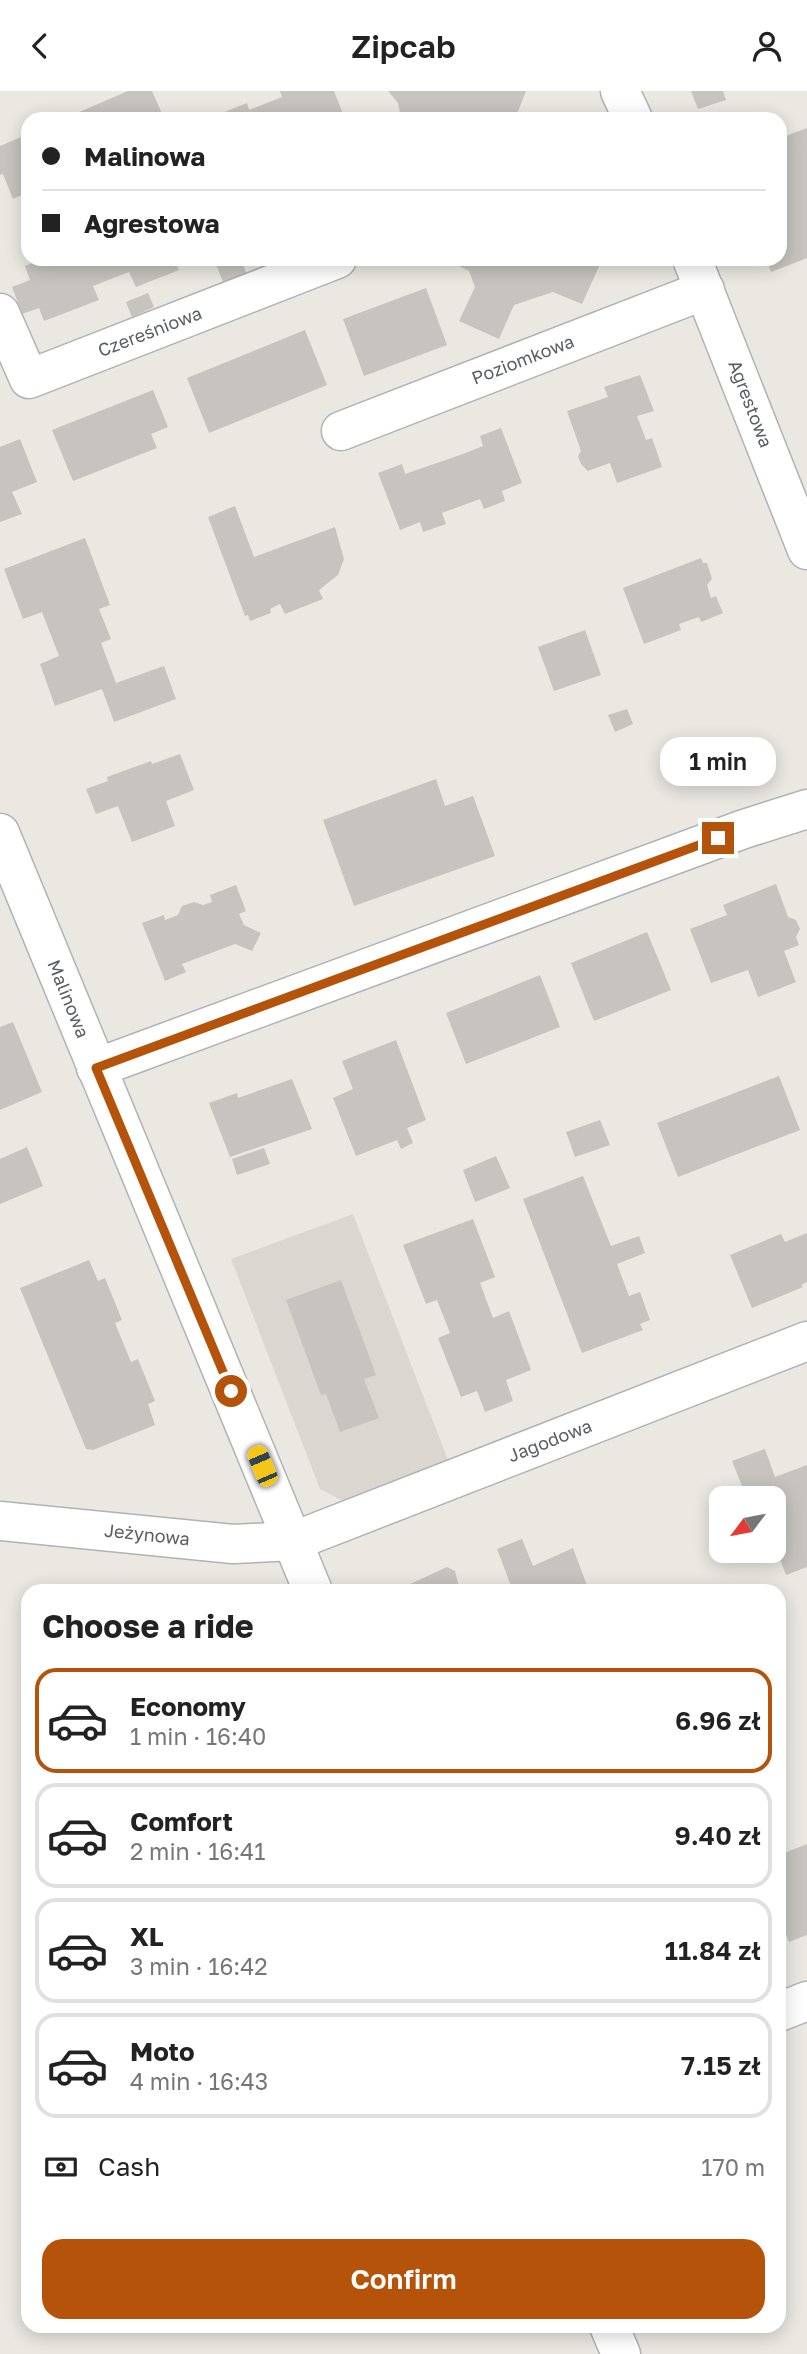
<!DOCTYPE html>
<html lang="en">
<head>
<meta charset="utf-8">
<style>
  body { margin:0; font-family:"Golos Text",sans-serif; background:#f2f2f2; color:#222; height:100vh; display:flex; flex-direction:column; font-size:26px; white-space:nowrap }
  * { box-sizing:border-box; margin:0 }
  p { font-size:23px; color:#767676 }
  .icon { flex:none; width:38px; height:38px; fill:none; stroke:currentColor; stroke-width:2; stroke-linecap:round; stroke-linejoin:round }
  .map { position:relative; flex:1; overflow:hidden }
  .sheet { position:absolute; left:21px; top:1493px; width:765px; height:749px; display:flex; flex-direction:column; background:#fff; border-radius:21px; box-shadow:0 4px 18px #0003 }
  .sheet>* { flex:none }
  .guide { position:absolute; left:21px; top:21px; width:766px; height:154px; border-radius:21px; box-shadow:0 4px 18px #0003; display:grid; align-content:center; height:154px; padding:0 21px; background:#fff }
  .needle { width:46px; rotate:238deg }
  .controls { position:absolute; left:709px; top:1395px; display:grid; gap:14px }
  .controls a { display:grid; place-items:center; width:77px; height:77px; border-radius:14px; background:#fff; box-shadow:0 4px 18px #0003; font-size:35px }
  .end { position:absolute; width:32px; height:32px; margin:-16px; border:9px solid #b45309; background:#fff; box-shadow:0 0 0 4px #fff }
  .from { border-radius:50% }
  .bubble { position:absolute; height:49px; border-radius:21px; background:#fff; box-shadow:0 4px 18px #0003; font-size:23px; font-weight:600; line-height:49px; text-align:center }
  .car { position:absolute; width:21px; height:42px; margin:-21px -10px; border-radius:9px; box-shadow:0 0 5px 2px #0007; background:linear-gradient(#f5c518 24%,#345 0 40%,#f5c518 0 76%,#345 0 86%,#f5c518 0) }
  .guide b { display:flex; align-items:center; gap:24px; height:66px; font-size:26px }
  .guide b+b { border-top:2px solid #e0e0e0 }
  .guide i { width:18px; height:18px; background:#222 }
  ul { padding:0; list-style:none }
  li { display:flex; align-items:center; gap:21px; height:105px; margin:0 14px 10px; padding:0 7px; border:4px solid #e0e0e0; border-radius:21px }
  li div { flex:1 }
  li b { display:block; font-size:26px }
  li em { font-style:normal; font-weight:600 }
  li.selected { border-color:#b45309 }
  li>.icon { width:63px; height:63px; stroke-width:1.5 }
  h2 { padding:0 21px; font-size:32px; line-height:84px }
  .pay { display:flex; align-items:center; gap:18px; height:77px; padding:0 21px; font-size:26px }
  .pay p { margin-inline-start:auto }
  .button { display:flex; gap:14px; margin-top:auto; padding:14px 21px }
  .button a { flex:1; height:80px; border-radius:21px; background:#b45309; color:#fff; font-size:28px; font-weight:600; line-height:80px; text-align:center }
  header { display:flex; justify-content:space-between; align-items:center; height:91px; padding:0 21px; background:#fff; font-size:32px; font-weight:600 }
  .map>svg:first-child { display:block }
  .education { fill:#dbd7d0 }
  .building { fill:#c7c3be }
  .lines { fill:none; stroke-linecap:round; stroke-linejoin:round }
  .minor-casing { stroke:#afb2b6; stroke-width:41 }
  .minor { stroke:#fff; stroke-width:38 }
  .route { stroke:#b45309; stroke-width:9 }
  .labels { text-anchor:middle; stroke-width:5; stroke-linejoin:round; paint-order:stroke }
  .street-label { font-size:18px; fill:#5a5e61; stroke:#fff }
</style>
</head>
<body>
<header><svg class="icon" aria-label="back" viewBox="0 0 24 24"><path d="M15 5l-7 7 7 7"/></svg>Zipcab<svg class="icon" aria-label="person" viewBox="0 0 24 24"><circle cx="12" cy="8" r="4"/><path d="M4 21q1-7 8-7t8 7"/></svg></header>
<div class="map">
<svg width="807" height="2263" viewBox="0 0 807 2263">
  <rect width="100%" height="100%" fill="#ebe8e2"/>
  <!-- education -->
  <path class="education" d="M 353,1123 L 448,1369 L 343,1410 L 320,1398 L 231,1168 Z"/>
  <!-- building -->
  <g class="building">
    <path d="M 128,0 L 152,0 L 164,27 L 63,28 Z"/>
    <path d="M 280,0 L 334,0 L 345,28 L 207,28 L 247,12 L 249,19 L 282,6 Z"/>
    <path d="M 388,0 L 526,0 L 515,28 L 497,28 L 483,21 L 468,28 L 401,28 L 398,12 Z"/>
    <path d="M 691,0 L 723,0 L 726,9 L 698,18 Z"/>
    <path d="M 807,37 L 807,167 L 771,181 L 766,168 L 780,168 L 780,68 L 784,66 L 780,47 Z"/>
    <path d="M 28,43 L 28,101 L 13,108 L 3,83 L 0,84 L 0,55 Z"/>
    <path d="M 42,168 L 174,168 L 179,179 L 136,196 L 129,181 L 93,195 L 99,209 L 44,230 L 39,217 L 22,223 L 12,196 L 30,189 L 25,175 Z"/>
    <path d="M 214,168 L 241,168 L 248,187 L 225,196 Z"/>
    <path d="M 445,168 L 587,168 L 600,173 L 582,213 L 553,201 L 514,214 L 499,248 L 459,230 L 475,196 L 469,180 Z"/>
    <path d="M 426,197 L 447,254 L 364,285 L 343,228 Z"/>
    <path d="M 148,202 L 154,216 L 132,226 L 126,211 Z"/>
    <path d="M 305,239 L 327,294 L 209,342 L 187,287 Z"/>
    <path d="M 640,284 L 654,320 L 637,325 L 646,349 L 652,347 L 662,376 L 617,392 L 610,372 L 588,380 L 581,373 L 578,365 L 581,360 L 567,320 L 608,306 L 604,296 Z"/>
    <path d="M 153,299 L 168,336 L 151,343 L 157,357 L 73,390 L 52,339 Z"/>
    <path d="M 501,337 L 522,392 L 502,400 L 505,410 L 484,418 L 480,408 L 442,422 L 446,433 L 423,441 L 420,431 L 400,439 L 378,382 L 402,373 L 405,383 L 463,363 L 483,355 L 480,345 Z"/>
    <path d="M 20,348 L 37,391 L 12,401 L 22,423 L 0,431 L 0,356 Z"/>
    <path d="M 235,415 L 254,466 L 335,436 L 344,468 L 338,484 L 319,499 L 323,508 L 285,523 L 280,513 L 270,518 L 271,522 L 250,530 L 248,524 L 245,525 L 208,426 Z"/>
    <path d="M 85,447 L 110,514 L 99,518 L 111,548 L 101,552 L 116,592 L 164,575 L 176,608 L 114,631 L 102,598 L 55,615 L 40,573 L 59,565 L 42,521 L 23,528 L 4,478 Z"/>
    <path d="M 701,467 L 703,472 L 707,472 L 712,488 L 707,494 L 711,507 L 716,505 L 723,522 L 701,531 L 699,526 L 679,533 L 681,539 L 644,553 L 623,497 Z"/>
    <path d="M 585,539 L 601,584 L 554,600 L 538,556 Z"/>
    <path d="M 627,618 L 633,633 L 615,641 L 608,624 Z"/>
    <path d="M 180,663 L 194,699 L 166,710 L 175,735 L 132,751 L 118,715 L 96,723 L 86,698 L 108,690 L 107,686 L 151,670 L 152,673 Z"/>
    <path d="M 436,688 L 445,715 L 473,705 L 495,765 L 354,815 L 323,729 Z"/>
    <path d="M 776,793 L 788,826 L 796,829 L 800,838 L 796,846 L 799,854 L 784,860 L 796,891 L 758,906 L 748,879 L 711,892 L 690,838 L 727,824 L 723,814 Z"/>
    <path d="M 236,794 L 246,820 L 239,823 L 244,834 L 261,842 L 252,860 L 235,853 L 182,873 L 186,881 L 165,890 L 142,832 L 164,824 L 165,829 L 178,824 L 182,815 L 194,811 L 203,814 L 212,811 L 210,804 Z"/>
    <path d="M 647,841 L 671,899 L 594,930 L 571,872 Z"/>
    <path d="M 540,884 L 560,936 L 466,973 L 446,922 Z"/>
    <path d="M 13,931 L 42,1001 L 0,1019 L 0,936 Z"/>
    <path d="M 396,949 L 426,1029 L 407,1037 L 413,1052 L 401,1058 L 397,1049 L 356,1065 L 333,1007 L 353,998 L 342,970 Z"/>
    <path d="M 779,985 L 800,1039 L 678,1086 L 657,1032 Z"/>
    <path d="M 292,988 L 312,1038 L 230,1066 L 209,1012 L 237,1002 L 238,1007 Z"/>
    <path d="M 600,1029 L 610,1054 L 575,1066 L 566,1041 Z"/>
    <path d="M 27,1056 L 43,1095 L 0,1113 L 0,1068 Z"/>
    <path d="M 264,1057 L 270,1073 L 237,1084 L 232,1068 Z"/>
    <path d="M 496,1065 L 510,1097 L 475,1111 L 463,1079 Z"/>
    <path d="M 583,1085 L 611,1155 L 639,1145 L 645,1162 L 617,1173 L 629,1205 L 640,1201 L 650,1229 L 640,1233 L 643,1239 L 582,1262 L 523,1108 Z"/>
    <path d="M 473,1128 L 495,1186 L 480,1192 L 493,1227 L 509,1220 L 531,1279 L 506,1289 L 513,1310 L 485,1321 L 477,1300 L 461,1306 L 438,1247 L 450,1242 L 437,1209 L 426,1213 L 403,1154 Z"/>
    <path d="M 807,1142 L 807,1191 L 801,1194 L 803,1196 L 752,1217 L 730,1164 L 781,1143 L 785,1151 Z"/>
    <path d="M 89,1169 L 98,1190 L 105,1187 L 122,1229 L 115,1232 L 131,1271 L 138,1268 L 155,1310 L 148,1313 L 155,1334 L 93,1359 L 86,1358 L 20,1197 Z"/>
    <path d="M 341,1189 L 376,1284 L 364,1288 L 379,1327 L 340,1341 L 326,1303 L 321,1304 L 286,1209 Z"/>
    <path d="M 765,1358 L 775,1386 L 807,1374 L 807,1476 L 786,1484 L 774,1452 L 774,1407 L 747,1407 L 732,1370 Z"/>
    <path d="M 522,1448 L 533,1475 L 573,1457 L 589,1500 L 513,1500 L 497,1458 Z"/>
    <path d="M 447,1476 L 455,1480 L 460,1500 L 395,1500 Z"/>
    <path d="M 807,1753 L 807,1844 L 789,1851 L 779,1823 L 779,1764 Z"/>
  </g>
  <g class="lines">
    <!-- minor casing -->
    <g class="minor-casing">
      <g id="minor">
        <path d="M 620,0 L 633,28"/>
        <path d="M 692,168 L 807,459"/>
        <path d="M 0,222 L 29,288 L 337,168"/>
        <path d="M 341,340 L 705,199"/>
        <path d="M 0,742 L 313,1500"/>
        <path d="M 96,977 L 744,738 L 807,718"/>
        <path d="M 0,1430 L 233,1453 L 294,1450 L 807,1250"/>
        <path d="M 779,1921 L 807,1910"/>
        <path d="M 609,2235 L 621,2263"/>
      </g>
    </g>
    <!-- minor -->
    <use href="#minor" class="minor"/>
  </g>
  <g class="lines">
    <!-- route -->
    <path class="route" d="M 231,1300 L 96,977 L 718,747"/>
  </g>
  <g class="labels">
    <!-- street labels -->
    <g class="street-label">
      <text transform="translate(150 241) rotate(-21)" y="6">Czereśniowa</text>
      <text transform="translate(523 269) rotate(-21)" y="6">Poziomkowa</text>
      <text transform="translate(750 313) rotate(69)" y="6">Agrestowa</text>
      <text transform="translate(68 908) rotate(68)" y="6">Malinowa</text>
      <text transform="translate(550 1350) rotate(-21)" y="6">Jagodowa</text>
      <text transform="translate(147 1444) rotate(6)" y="6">Jeżynowa</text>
    </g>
  </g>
</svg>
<div class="controls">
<a><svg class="needle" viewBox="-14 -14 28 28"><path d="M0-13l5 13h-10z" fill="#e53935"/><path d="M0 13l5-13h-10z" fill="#767676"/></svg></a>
</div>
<i class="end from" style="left:231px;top:1300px"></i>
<i class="end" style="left:718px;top:747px"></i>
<div class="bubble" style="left:660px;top:646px;width:116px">1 min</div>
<i class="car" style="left:262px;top:1375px;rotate:337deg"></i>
<div class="guide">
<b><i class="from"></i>Malinowa</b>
<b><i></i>Agrestowa</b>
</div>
<section class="sheet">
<h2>Choose a ride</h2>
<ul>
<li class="selected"><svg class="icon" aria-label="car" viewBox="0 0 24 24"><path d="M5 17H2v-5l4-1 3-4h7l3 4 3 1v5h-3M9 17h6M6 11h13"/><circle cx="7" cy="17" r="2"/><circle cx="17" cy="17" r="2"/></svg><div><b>Economy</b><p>1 min · 16:40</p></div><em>6.96 zł</em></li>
<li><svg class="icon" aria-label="car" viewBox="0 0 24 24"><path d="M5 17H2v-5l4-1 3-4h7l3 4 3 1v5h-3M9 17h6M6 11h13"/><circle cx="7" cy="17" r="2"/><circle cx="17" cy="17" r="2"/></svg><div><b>Comfort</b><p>2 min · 16:41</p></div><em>9.40 zł</em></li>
<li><svg class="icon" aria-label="car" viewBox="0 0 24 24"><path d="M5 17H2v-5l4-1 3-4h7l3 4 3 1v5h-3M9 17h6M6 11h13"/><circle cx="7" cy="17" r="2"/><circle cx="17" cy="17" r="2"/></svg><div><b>XL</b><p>3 min · 16:42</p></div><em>11.84 zł</em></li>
<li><svg class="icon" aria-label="car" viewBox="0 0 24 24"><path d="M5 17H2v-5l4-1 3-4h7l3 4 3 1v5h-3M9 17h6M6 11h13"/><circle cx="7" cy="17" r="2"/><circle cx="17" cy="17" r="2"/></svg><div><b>Moto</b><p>4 min · 16:43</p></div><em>7.15 zł</em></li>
</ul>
<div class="pay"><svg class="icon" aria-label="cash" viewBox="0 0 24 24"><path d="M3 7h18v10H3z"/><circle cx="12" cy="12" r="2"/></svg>Cash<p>170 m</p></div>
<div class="button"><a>Confirm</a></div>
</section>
</div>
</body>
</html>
